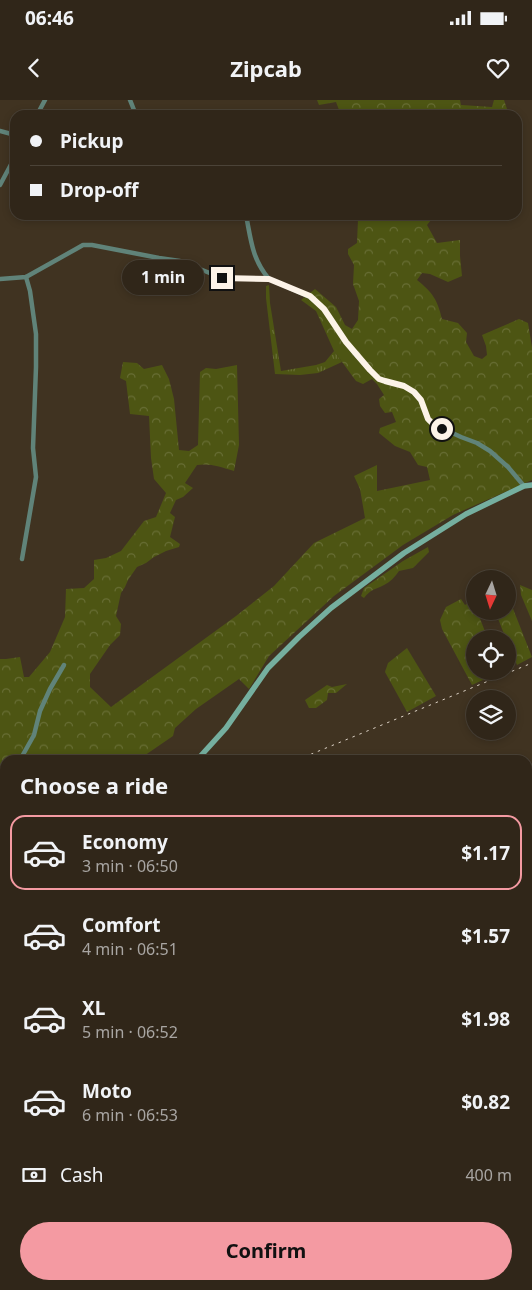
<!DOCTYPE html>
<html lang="en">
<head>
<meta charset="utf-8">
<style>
  body { margin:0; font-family:"Noto Sans",sans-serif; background:#382e22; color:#f1f3f6; height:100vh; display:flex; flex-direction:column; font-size:19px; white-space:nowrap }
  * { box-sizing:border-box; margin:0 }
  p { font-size:16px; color:#a8a5a2 }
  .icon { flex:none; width:28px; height:28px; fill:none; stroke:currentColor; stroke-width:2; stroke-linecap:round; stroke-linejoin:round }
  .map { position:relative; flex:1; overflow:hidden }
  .panel { position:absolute; left:0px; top:655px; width:532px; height:535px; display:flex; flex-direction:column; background:#302619; border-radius:15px 15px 0 0; box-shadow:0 2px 8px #0003,0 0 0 1px #4b4338 }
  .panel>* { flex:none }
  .top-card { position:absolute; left:10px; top:10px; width:512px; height:110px; border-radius:15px; box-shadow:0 2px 8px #0003,0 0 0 1px #4b4338; display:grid; align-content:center; height:110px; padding:0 20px; background:#302619 }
  .needle { width:32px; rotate:184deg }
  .tools { position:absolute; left:466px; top:470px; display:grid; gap:10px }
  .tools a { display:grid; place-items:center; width:50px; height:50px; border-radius:50%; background:#302619; box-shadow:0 2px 8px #0003,0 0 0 1px #4b4338; font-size:25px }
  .end { position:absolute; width:22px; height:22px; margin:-11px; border:6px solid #fcf3e8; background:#111; box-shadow:0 0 0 2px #111 }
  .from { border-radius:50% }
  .bubble { position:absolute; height:35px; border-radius:18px; background:#302619; box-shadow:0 2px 8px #0003,0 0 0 1px #4b4338; font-size:16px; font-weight:700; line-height:35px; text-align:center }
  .top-card b { display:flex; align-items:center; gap:18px; height:48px; font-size:19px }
  .top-card b+b { border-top:1px solid #4b4338 }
  .top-card i { width:12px; height:12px; background:#f1f3f6 }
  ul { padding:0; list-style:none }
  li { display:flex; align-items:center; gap:15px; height:75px; margin:0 10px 8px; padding:0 10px; border:2px solid transparent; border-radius:15px }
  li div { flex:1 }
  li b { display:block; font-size:19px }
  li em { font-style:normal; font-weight:700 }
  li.on { border-color:#f49aa2 }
  li>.icon { width:45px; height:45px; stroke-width:1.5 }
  h2 { padding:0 20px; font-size:22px; line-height:60px }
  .pay { display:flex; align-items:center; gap:12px; height:55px; padding:0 20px; font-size:19px }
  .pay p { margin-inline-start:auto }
  .action { display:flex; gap:10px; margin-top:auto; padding:10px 20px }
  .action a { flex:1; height:58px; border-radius:30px; background:#f49aa2; color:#111; font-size:20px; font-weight:700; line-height:58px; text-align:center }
  .status { display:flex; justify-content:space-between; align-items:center; height:35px; padding:0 25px; background:#302619; direction:ltr }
  .status svg { height:14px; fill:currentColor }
  header { display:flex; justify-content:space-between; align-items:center; height:65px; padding:0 20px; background:#302619; font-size:22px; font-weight:700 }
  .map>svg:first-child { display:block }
  .grass { fill:url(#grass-tufts) }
  .forest { fill:url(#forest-crowns) }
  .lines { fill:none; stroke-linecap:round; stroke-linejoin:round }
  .minor { stroke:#608379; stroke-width:4.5 }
  .secondary { stroke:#75af9f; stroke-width:5.5 }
  .rail { stroke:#ded4c8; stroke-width:1; stroke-dasharray:2.5 5; stroke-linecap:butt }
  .route { stroke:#fcf3e8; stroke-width:6 }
</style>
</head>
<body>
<div class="status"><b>06:46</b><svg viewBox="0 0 49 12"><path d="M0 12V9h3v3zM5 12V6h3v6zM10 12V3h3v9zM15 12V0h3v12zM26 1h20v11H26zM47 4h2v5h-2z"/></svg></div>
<header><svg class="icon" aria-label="back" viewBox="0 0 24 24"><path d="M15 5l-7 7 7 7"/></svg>Zipcab<svg class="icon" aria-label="heart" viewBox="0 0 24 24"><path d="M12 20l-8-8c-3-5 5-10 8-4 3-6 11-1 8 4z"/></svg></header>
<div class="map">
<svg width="532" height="1190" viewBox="0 0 532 1190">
  <defs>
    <pattern id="grass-tufts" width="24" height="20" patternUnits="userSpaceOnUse" patternTransform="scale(1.25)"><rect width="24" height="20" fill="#4d5513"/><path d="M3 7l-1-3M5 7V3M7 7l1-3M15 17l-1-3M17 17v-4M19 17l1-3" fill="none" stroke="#686e35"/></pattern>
    <pattern id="forest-crowns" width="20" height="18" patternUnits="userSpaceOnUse" patternTransform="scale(1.25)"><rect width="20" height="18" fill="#4d5513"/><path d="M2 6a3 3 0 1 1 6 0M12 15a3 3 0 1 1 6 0" fill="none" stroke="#686e35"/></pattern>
  </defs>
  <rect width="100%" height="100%" fill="#403321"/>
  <!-- grass -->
  <path class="grass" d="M 269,185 L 270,203 L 281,271 L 316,265 L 325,262 L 334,251 L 342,262 L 318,273 L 300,275 L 275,274 L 266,198 L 266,186 Z"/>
  <!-- forest -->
  <g class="forest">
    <path d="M 317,0 L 460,0 L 461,5 L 492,7 L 494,0 L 504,0 L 509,15 L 341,15 L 336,2 L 319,5 Z"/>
    <path d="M 356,115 L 435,115 L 427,125 L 437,143 L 460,140 L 460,156 L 462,176 L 448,182 L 430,174 L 422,173 L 417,180 C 433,193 437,199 442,219 L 458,223 L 467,233 L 466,242 L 474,256 L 482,259 L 487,255 L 486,246 L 482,235 L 519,219 L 528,223 L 532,247 L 532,380 L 453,415 L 403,445 L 334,496 L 269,556 L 249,589 L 239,579 L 196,609 L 175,628 L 173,636 L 138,660 L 5,660 L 5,713 L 0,714 L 0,559 L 6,559 L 20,557 L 24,577 L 29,577 L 50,552 L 65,517 L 66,489 L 84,488 L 94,479 L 94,460 L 106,458 L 121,451 L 144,421 L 156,417 L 166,393 L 154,379 L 151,358 L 149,316 L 130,314 L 126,281 L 120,278 L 123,262 L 137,263 L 144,269 L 162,265 L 169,279 L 174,299 L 179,350 L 189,351 L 198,345 L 200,272 L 206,268 L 216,269 L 237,265 L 239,345 L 234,371 C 221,367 210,363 197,365 L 185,383 L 193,388 L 183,397 L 176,400 L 170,413 L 175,417 L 170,437 L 180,444 L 179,447 L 166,451 L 154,457 L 146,463 L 137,467 L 128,480 L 125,487 L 121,493 L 116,516 L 121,524 L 120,535 L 110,545 L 90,574 L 90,587 L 111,607 L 236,516 L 274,486 L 314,443 L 365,418 L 360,389 L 354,376 L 377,365 L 377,391 L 430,380 L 427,367 L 418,365 L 410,352 L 395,346 L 379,333 L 380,328 L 396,322 L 392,312 L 385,313 L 380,306 L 379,299 L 384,295 L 377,284 L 372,279 L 363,284 L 356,281 L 334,251 L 316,211 L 301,200 L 315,189 L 336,207 L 345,225 L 352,229 L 358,220 L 359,201 L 353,184 L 354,165 L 348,154 L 348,149 L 357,143 L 358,119 Z"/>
    <path d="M 428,447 L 429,452 L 413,468 L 399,471 C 395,477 390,482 384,485 C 374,490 371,489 364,498 L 361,496 L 364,488 L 403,461 Z"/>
    <path d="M 520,485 L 532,490 L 532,521 L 521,495 Z"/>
    <path d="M 508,496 L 532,557 L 517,565 L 508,542 L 508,539 L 506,539 L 495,511 L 508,511 Z"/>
    <path d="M 461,499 L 465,505 L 473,500 L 475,506 L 475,511 L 477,511 L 488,539 L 475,539 L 475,571 L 500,572 L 472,585 L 442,529 L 440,520 L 446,507 Z"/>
    <path d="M 407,548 L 436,596 L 407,612 L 385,572 L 388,563 Z"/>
    <path d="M 347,584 L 336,593 L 328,593 L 327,600 L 316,608 L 309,608 L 305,600 L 327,585 L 332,587 Z"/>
  </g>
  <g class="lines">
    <!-- minor -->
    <g class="minor">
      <path d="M 130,0 L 136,15"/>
      <path d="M 37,15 L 45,0"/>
      <path d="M 0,31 L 15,35"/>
      <path d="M 0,85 L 15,57"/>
      <path d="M 246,115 C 251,140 252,159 269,179"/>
      <path d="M 0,179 L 26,177 L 76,149 L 83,145 L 92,145 L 159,158 L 180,161 L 222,178 L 269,179 L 310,197 L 324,209 L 346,242 L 356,255 L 379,279 L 385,281 L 404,286 L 414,292 L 421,301 L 428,319 L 433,324 L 461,337 L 477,343 L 490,351 L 508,367 L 524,386"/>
      <path d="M 22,459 L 36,377 L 33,348 L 36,267 L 36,234 L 30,191 L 26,177"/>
      <path d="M 20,660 L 34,635 L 40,611 L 50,589 L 64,565"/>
      <path d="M 528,700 L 532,698"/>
      <path d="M 528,807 L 532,805"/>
      <path d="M 528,911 L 532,909"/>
      <path d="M 0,920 L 5,918"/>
      <path d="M 528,1013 L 532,1011"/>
      <path d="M 0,1024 L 5,1022"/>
      <path d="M 0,1128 L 5,1126"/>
      <path d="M 0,1182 L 5,1182"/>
      <path d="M 63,1185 L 102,1187 L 106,1185"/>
    </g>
    <!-- secondary -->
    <g class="secondary">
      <path d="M 197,660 L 226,628 L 268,568 L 299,537 L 331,508 L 404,453 L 466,414 L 524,386 L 532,385"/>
      <path d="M 0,756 L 5,755"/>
    </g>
    <!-- rail -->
    <g class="rail">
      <path d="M 297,660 L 532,563"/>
      <path d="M 0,782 L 5,780"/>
    </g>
  </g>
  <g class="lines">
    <!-- route -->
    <path class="route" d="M 222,178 L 269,179 L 310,196 L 324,209 L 346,242 L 370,270 L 379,279 L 385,281 L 404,286 L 414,292 L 421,300 L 428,319 L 433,324 L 442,329"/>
  </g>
</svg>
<div class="tools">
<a><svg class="needle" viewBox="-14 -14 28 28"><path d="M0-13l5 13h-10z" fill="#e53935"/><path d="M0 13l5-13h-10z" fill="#a8a5a2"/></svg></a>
<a><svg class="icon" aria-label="locate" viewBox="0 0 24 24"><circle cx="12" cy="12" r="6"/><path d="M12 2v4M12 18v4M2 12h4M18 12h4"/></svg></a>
<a><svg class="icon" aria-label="layers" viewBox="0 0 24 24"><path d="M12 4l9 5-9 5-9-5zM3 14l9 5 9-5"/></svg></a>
</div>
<i class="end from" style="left:442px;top:329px"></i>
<i class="end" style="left:222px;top:178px"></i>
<div class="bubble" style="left:122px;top:160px;width:82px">1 min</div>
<div class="top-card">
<b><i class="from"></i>Pickup</b>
<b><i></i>Drop-off</b>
</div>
<section class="panel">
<h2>Choose a ride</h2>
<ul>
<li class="on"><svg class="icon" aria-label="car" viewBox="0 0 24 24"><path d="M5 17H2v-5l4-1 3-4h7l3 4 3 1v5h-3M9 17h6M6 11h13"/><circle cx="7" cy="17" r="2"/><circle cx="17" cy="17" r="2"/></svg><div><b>Economy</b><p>3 min · 06:50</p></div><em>$1.17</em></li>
<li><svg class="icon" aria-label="car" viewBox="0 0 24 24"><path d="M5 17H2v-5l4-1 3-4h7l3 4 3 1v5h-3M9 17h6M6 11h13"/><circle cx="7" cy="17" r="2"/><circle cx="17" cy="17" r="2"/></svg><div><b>Comfort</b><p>4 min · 06:51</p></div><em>$1.57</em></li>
<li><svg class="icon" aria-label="car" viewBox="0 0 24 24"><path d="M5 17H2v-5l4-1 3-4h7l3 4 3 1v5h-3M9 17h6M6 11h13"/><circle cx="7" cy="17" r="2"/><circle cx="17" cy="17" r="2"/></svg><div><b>XL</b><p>5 min · 06:52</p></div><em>$1.98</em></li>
<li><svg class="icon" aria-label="car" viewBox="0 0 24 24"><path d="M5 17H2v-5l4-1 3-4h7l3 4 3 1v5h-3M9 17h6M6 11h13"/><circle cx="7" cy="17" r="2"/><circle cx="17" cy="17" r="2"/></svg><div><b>Moto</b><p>6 min · 06:53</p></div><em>$0.82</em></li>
</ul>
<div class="pay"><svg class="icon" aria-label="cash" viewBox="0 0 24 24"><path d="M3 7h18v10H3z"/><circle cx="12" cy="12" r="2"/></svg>Cash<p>400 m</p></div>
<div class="action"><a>Confirm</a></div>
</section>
</div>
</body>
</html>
